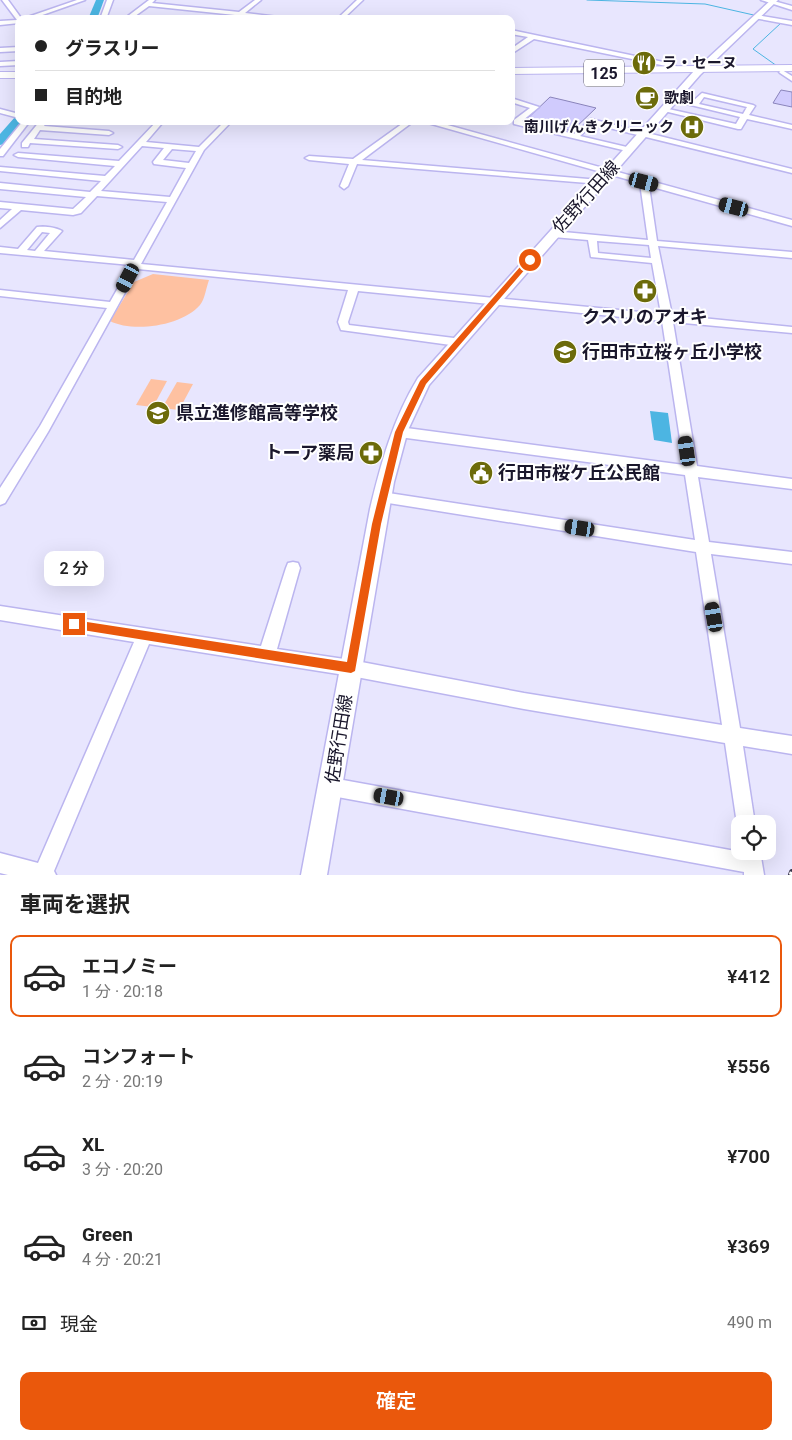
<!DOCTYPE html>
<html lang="ja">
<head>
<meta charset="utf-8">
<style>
  body { margin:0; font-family:Roboto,"Noto Sans JP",sans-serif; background:#f2f2f2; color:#222; height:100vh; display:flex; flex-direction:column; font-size:19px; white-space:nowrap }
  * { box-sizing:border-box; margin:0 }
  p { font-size:16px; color:#767676 }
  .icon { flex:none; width:28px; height:28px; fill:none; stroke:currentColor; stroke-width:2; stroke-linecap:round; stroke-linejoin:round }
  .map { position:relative; height:875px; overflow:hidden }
  .drawer { display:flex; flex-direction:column; background:#fff; flex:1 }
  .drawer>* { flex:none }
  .top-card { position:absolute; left:15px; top:15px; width:500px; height:110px; border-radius:10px; box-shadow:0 5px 20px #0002; display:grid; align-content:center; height:110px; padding:0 20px; background:#fff }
  .tools { position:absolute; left:731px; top:815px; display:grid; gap:10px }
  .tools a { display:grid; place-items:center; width:45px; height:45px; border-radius:10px; background:#fff; box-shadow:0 5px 20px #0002; font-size:25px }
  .end { position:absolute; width:22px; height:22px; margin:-11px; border:6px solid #ea580c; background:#fff; box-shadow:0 0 0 2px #fff }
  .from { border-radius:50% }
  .bubble { position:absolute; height:35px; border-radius:10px; background:#fff; box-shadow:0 5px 20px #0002; font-size:16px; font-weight:600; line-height:35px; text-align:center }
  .car { position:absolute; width:15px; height:30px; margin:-15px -8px; border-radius:6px; box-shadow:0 0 4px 1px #0007; background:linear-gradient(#222 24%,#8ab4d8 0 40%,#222 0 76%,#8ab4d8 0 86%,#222 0) }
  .top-card b { display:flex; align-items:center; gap:18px; height:48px; font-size:19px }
  .top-card b+b { border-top:1px solid #e0e0e0 }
  .top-card i { width:12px; height:12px; background:#222 }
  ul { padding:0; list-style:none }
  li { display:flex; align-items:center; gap:15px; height:82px; margin:0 10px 8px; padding:0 10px; border:2px solid transparent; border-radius:10px }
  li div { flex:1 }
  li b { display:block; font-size:19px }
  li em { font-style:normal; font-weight:600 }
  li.selected { border-color:#ea580c }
  li>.icon { width:45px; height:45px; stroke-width:1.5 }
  h2 { padding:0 20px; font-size:22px; line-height:60px }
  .pay { display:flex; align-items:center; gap:12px; height:55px; padding:0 20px; font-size:19px }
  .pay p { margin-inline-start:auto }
  .cta { display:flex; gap:10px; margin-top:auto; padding:10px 20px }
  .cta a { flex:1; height:58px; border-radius:10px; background:#ea580c; color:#fff; font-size:20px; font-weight:600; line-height:58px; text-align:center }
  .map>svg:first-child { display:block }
  .green { fill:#fec1a1 }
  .water { fill:#4cb5e2 }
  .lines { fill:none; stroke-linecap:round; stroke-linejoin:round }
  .stream { stroke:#4cb5e2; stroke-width:1 }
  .river { fill:#4cb5e2; fill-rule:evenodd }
  .building { fill:#d0cbfd; stroke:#8a84bb }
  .minor-casing { stroke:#bbb5ef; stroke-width:3 }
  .major-casing { stroke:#bbb5ef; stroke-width:3 }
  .highway-casing { stroke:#bbb5ef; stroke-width:2 }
  .minor { fill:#fff; fill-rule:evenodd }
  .major { fill:#fff; fill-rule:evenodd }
  .highway { fill:#fff; fill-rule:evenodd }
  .rail-casing { stroke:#363349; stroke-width:6 }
  .rail { stroke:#fff; stroke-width:4.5; stroke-dasharray:13; stroke-linecap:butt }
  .route { fill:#ea580c }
  .labels { text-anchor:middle; stroke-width:4; stroke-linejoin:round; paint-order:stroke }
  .far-poi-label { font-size:15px; font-weight:bold; fill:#1a172c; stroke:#fff; text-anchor:start }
  .shield { fill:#fff; stroke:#5f5d6b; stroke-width:1 }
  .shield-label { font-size:16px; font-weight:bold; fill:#1a172c }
  .street-label { font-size:18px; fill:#1a172c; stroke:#fff }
  .poi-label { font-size:18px; font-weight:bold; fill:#1a172c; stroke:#fff; text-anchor:start }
</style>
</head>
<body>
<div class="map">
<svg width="792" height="875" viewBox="0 0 792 875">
  <rect width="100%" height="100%" fill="#e8e6fe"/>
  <!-- green -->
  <g class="green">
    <path d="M 153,274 L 209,280 C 206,288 205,299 200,305 C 182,326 133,333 110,321 L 134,282 Z"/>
    <path d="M 151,379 L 167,381 L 153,407 L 136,405 Z"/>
    <path d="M 177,382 L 193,384 L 179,410 L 162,408 Z"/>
  </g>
  <!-- water -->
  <path class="water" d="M 650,411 L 668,413 L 672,443 L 654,440 Z"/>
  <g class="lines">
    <!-- stream -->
    <g class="stream">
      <path d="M 587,0 L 705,4 L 758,16"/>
      <path d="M 777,66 L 753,49 L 781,23"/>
    </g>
    <!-- river -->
    <g class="river">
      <path d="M 96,0 L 104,0 L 97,19 L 88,19 Z"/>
      <path d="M 19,116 L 19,121 L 23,121 L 4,144 L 0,145 L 0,134 L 15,117 Z"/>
    </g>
  </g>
  <!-- building -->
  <g class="building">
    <path d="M 781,90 L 792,92 L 792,107 L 773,103 Z"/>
    <path d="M 550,97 L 563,100 L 596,108 L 572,131 L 526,120 Z"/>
  </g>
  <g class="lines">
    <!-- minor casing -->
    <g class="minor-casing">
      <g id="minor">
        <path d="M 2,0 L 8,0 L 21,18 L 19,19 L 19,23 L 0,25 L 0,21 L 17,20 Z"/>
        <path d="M 77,0 L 85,0 L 31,19 L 22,19 Z"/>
        <path d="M 107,0 L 113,0 L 106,19 L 100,19 Z"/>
        <path d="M 149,0 L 155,0 L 152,3 L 239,12 L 255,0 L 261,0 L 245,13 L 294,19 L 241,15 L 237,18 L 235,15 L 149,6 L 131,19 L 124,19 Z"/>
        <path d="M 357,0 L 363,0 L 343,19 L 337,19 Z"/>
        <path d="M 761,0 L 770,0 L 792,6 L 792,10 Z"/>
        <path d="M 756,15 L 792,21 L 792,25 L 754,18 Z"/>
        <path d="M 511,30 L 673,64 L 679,69 L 676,71 L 671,67 L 534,39 L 511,54 L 511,49 L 528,37 L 511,34 Z"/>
        <path d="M 19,47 L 19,51 L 0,52 L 0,48 Z"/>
        <path d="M 19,61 L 19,65 L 0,66 L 0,62 Z"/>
        <path d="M 782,70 L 792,76 L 792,81 L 780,73 L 779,72 Z"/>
        <path d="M 702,93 L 753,105 L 755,106 L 749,115 L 792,125 L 792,129 L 747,119 L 741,129 L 738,129 L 660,110 L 664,108 L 736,124 L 740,117 L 670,100 L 673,98 L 692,102 ZM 704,97 L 747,107 L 743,114 L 699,104 Z"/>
        <path d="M 511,98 L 539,107 L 522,121 L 574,134 L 591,119 L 792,169 L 792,173 L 593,124 L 580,136 L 631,148 L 631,152 L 514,124 L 514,120 L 530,108 L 511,102 Z"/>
        <path d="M 0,109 L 19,114 L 19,118 L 0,113 Z"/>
        <path d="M 23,121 L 30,121 L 3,156 L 0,156 L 0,149 Z"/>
        <path d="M 40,121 L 47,121 L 44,126 L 109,131 L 113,133 L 109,135 L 40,130 L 34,139 L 118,145 L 122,147 L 118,149 L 30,143 L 28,147 L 22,147 L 22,143 Z"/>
        <path d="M 157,121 L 164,121 L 146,142 L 199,147 L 225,121 L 232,121 L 204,150 L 141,264 L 661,314 L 652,263 L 591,257 L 588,240 L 553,237 L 548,234 L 553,231 L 648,240 L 640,183 L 421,121 L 433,121 L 792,220 L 792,226 L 649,186 L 657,241 L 792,252 L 792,258 L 658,246 L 672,315 L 792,327 L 792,333 L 673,322 L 697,466 L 792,479 L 792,489 L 698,477 L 709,542 L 792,552 L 792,564 L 711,554 L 740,728 L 792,736 L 792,754 L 743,746 L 755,824 L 740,824 L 740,831 L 737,824 L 725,743 L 524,709 L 351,676 L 149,644 L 54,871 L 56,875 L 8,875 L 0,873 L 0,853 L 38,863 L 134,642 L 0,620 L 0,606 L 261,646 L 286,568 L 288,563 L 293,562 L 298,563 L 300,568 L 277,649 L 351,660 L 524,693 L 722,725 L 696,552 L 382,502 L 377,501 L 375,497 L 377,493 L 382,492 L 695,540 L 685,475 L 399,437 L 395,435 L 393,432 L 395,429 L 399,427 L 684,465 L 662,321 L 358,291 L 348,322 L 349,325 L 462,339 L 463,342 L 462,345 L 458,346 L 341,330 L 338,322 L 348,290 L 138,269 L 48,432 L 5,503 L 0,505 L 0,488 L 40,426 L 107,308 L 0,296 L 0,290 L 110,302 L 131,265 L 0,253 L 0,247 L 18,249 L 37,227 C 44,226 56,227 62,231 L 44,251 L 134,260 L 167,202 L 97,196 L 81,213 L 73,215 L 21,210 L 0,228 L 0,220 L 12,209 L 0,208 L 0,202 L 73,209 L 86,197 L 0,189 L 0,183 L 90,192 L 101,181 L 0,171 L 0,167 L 105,176 L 115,166 L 18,157 L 14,155 L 18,153 L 119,161 ZM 142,146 L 164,148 L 153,162 L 154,164 L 186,168 L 170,197 L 101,191 ZM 172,149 L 196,151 L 189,163 L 163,160 ZM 42,232 L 50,233 L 35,251 L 27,250 ZM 597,241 L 649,245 L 651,258 L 598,253 Z"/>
        <path d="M 406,121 L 414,121 L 362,160 L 600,180 L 604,182 L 600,184 L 357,164 L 348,186 L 344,189 L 340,186 L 349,164 L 309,160 L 305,158 L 309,156 L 353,159 Z"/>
        <path d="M 332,778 L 741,852 L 760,851 L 764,875 L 744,875 L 744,872 L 332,796 L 326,793 L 323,787 L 326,781 Z"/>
      </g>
    </g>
    <!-- major casing -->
    <g class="major-casing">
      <path id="major" d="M 771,0 L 778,0 L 700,75 L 429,385 L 408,430 L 394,482 L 327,875 L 301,875 L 370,509 C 381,463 393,419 418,378 L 694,71 Z"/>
    </g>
    <!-- highway casing -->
    <g class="highway-casing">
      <g id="highway">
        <path d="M 792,65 L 792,71 L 511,74 L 511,68 Z"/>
        <rect x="0" y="72" width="19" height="6"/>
      </g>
    </g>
    <!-- minor -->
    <use href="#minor" class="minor"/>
    <!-- major -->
    <use href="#major" class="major"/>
    <!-- highway -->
    <use href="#highway" class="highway"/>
    <!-- rail casing -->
    <g class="rail-casing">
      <path id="rail" d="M 791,875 L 792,872"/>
    </g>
    <!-- rail -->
    <use href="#rail" class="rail"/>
  </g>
  <!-- route -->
  <path class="route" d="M 527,259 L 533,260 L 426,384 L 403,432 L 381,524 L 355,671 L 351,673 L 70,628 L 70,621 L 74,620 L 347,662 L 372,524 L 395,432 L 420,381 Z"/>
  <!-- icons -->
  <defs>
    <g id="restaurant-disc" transform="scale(1.25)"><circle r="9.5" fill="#6c6b0a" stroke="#fff"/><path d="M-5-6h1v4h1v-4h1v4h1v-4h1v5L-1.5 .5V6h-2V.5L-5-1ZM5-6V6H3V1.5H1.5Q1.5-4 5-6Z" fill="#fff"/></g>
    <g id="cafe-disc" transform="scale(1.25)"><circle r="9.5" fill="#6c6b0a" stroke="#fff"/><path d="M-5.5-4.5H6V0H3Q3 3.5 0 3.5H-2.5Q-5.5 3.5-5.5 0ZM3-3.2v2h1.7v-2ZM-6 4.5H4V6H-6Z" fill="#fff"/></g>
    <g id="hospital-disc" transform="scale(1.25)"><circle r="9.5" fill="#6c6b0a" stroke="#fff"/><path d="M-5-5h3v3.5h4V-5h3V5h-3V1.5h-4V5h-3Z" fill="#fff"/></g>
    <g id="pharmacy-disc" transform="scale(1.25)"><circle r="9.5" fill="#6c6b0a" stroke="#fff"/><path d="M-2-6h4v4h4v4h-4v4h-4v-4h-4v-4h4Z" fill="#fff"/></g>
    <g id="school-disc" transform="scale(1.25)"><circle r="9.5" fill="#6c6b0a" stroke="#fff"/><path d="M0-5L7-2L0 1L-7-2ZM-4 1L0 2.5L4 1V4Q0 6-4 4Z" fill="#fff"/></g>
    <g id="civic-disc" transform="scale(1.25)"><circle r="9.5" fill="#6c6b0a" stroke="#fff"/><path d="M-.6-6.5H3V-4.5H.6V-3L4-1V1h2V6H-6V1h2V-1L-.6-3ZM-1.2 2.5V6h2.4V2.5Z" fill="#fff"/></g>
  </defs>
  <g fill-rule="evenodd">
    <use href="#restaurant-disc" x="644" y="63"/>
    <use href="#cafe-disc" x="647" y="98"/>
    <use href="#hospital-disc" x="692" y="127"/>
    <use href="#pharmacy-disc" x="645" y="291"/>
    <use href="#school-disc" x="565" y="352"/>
    <use href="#school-disc" x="158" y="413"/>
    <use href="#pharmacy-disc" x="371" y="453"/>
    <use href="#civic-disc" x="481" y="473"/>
  </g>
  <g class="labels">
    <!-- far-poi labels -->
    <g class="far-poi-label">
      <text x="662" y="68">ラ・セーヌ</text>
      <text x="664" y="103">歌劇</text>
      <text x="674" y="132" text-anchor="end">南川げんきクリニック</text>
    </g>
    <!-- shield labels -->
    <rect class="shield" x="584" y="59.5" width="40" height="27" rx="4"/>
    <g class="shield-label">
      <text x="604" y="79">125</text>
    </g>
    <!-- street labels -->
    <g class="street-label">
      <text transform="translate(586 197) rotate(-48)" y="6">佐野行田線</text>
      <text transform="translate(339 739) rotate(-81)" y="6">佐野行田線</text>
    </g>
    <!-- poi labels -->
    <g class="poi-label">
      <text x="645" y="323" text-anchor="middle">クスリのアオキ</text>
      <text x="582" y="358">行田市立桜ヶ丘小学校</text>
      <text x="176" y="419">県立進修館高等学校</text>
      <text x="354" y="459" text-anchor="end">トーア薬局</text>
      <text x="498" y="479">行田市桜ケ丘公民館</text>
    </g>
  </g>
</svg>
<div class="tools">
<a><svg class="icon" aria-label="locate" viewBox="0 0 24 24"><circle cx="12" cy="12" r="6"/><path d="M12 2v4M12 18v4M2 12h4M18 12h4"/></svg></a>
</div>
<i class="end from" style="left:530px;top:260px"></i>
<i class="end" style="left:74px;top:624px"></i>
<div class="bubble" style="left:44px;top:551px;width:60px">2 分</div>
<i class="car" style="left:644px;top:182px;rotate:105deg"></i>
<i class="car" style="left:734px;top:207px;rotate:285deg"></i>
<i class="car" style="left:128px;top:278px;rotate:208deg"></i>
<i class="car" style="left:687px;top:451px;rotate:352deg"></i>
<i class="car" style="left:580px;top:528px;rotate:279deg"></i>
<i class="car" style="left:714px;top:617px;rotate:350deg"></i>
<i class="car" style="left:389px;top:797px;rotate:280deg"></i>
<div class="top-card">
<b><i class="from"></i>グラスリー</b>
<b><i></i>目的地</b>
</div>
</div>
<section class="drawer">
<h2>車両を選択</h2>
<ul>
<li class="selected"><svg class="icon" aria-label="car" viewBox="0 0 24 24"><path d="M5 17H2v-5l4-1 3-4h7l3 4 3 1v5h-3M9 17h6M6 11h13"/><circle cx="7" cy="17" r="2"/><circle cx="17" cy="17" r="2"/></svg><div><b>エコノミー</b><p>1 分 · 20:18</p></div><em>¥412</em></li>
<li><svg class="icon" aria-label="car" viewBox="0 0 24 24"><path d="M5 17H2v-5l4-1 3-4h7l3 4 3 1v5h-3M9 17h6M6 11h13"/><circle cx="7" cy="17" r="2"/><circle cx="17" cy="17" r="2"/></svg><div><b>コンフォート</b><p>2 分 · 20:19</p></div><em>¥556</em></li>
<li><svg class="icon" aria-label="car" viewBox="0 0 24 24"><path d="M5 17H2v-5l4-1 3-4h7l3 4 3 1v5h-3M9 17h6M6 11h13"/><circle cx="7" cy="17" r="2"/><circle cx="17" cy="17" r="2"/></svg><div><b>XL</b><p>3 分 · 20:20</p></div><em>¥700</em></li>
<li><svg class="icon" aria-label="car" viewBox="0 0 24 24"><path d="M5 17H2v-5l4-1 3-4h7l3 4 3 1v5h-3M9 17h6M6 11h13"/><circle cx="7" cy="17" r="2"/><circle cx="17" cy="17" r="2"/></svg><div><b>Green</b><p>4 分 · 20:21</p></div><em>¥369</em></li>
</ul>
<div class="pay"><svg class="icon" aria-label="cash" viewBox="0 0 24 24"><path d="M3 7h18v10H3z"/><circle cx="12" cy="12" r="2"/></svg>現金<p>490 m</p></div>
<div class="cta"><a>確定</a></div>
</section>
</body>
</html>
